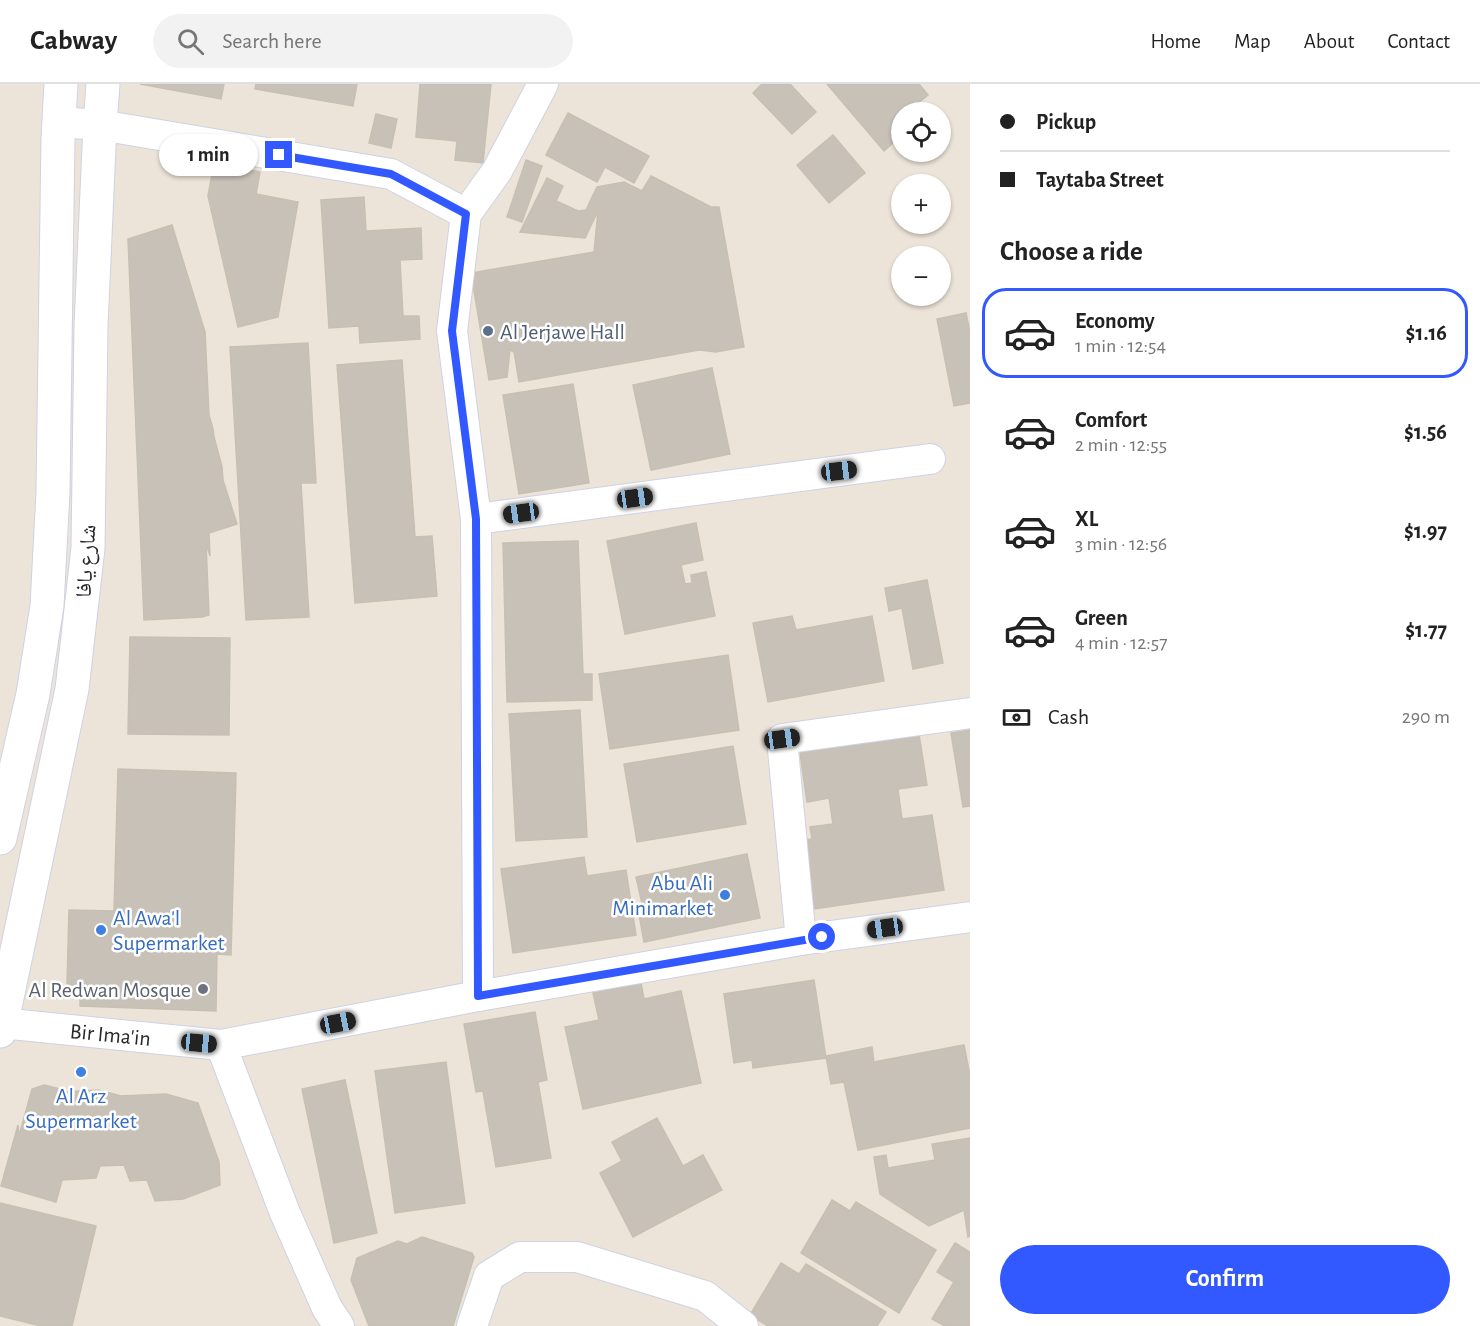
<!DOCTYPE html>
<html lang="en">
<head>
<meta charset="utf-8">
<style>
  body { margin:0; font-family:"Alegreya Sans","Noto Naskh Arabic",sans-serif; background:#f2f2f2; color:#222; height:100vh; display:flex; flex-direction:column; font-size:22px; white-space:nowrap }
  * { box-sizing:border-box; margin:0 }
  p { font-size:20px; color:#767676 }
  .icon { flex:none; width:33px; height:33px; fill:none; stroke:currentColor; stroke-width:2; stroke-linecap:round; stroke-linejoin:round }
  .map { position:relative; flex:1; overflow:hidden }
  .drawer { display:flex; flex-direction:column; background:#fff; width:510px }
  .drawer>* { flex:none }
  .banner { display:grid; align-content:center; height:132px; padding:0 30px; background:#fff }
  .fabs { position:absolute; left:891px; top:18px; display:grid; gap:12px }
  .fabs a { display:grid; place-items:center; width:60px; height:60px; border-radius:50%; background:#fff; box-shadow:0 2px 4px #0004; font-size:30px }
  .end { position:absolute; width:27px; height:27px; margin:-14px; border:8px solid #3258ff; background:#fff; box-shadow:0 0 0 3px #fff }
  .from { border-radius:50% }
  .bubble { position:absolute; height:42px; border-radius:21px; background:#fff; box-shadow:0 2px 4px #0004; font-size:20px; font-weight:600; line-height:42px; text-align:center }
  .car { position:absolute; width:18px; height:36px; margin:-18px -9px; border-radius:8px; box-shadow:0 0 4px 2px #0007; background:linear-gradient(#222 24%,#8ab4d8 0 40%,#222 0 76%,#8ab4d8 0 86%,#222 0) }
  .banner b { display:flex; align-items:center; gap:21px; height:57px; font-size:22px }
  .banner b+b { border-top:2px solid #e0e0e0 }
  .banner i { width:15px; height:15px; background:#222 }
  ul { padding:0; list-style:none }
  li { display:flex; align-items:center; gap:18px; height:90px; margin:0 12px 9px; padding:0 18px; border:3px solid transparent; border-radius:24px }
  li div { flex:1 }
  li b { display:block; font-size:22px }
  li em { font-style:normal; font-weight:600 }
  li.active { border-color:#3258ff }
  li>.icon { width:54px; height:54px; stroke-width:1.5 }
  h2 { padding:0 30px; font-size:27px; line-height:72px }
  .pay { display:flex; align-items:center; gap:15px; height:66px; padding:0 30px; font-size:22px }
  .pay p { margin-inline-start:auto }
  .button { display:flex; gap:12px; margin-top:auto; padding:12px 30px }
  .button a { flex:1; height:69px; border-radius:36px; background:#3258ff; color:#fff; font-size:24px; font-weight:600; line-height:69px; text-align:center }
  header { display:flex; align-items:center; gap:36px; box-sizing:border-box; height:84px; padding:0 30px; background:#fff; border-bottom:2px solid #e0e0e0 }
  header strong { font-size:28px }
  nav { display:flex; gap:33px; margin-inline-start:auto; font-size:21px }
  .search { width:420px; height:54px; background:#f2f2f2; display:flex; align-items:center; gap:15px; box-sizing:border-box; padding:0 21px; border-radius:33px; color:#767676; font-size:22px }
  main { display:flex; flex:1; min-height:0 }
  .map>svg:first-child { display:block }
  .building { fill:#c7c1b8; stroke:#c7c0b2; stroke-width:1.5 }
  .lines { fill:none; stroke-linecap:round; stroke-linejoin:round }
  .street-casing { stroke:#ced2e3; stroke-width:32 }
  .secondary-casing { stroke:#ced2e3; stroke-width:35 }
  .street { stroke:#fff; stroke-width:30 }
  .secondary { stroke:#fff; stroke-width:33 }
  .route { stroke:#3258ff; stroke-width:8 }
  .service-dot { fill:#5c6f8a; stroke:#fff; stroke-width:2 }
  .shop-dot { fill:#3f7fe0; stroke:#fff; stroke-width:2 }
  .worship-dot { fill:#6b7280; stroke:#fff; stroke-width:2 }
  .labels { text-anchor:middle; stroke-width:5; stroke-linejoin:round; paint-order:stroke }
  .service-label { font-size:22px; fill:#4e5e75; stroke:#fff; text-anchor:start }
  .street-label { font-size:22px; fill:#282828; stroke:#fff }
  .shop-label { font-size:22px; fill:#366cbe; stroke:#fff; text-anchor:end }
  .worship-label { font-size:22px; fill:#5b616d; stroke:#fff; text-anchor:end }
</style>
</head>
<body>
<header>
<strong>Cabway</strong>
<div class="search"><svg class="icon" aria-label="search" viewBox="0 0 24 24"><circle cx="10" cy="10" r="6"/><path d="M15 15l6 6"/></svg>Search here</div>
<nav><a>Home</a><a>Map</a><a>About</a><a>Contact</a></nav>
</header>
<main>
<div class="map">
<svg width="970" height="1242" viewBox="0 0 970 1242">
  <rect width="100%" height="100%" fill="#ece4d8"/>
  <!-- building -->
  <g class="building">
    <path d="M 140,0 L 224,0 L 221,15 Z"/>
    <path d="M 256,0 L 357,0 L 353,22 L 255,5 Z"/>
    <path d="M 420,0 L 491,0 L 483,79 L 455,76 L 457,57 L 416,53 Z"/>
    <path d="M 762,0 L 790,0 L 816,28 L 792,50 L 753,9 Z"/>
    <path d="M 827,0 L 919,0 L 928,11 L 908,28 L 902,28 L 902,51 L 884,67 Z"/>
    <path d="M 568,29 L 649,72 L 634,99 L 605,83 L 597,98 L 546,71 Z"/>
    <path d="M 376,30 L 397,35 L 391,64 L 369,59 Z"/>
    <path d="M 833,51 L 865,89 L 829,119 L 797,81 Z"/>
    <path d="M 526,76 L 542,82 L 522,138 L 507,133 Z"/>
    <path d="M 214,79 L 260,88 L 256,110 L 298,118 L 278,233 L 238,243 L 208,112 Z"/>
    <path d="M 651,92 L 711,123 L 719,123 L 744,263 L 716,268 L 699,266 L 519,298 L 514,268 L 510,266 L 507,293 L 489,296 L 471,189 L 594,168 L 598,127 L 585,154 L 520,148 L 547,94 L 563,102 L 556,117 L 578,127 L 586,126 L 597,103 L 624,98 L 642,107 Z"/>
    <path d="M 364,113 L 366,147 L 421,144 L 422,175 L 400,176 L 403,232 L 419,232 L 420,255 L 360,259 L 359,242 L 329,244 L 321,116 Z"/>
    <path d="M 172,141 L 205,248 L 209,331 L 213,345 L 214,353 L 222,383 L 223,396 L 237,440 L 209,449 L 210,472 L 206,459 L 209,531 L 202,533 L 144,536 L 128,155 Z"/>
    <path d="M 966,229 L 970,248 L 970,319 L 954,322 L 937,235 Z"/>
    <path d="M 308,259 L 316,399 L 301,399 L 309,533 L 246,536 L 230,263 Z"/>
    <path d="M 402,276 L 415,453 L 432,452 L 437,512 L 355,519 L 337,281 Z"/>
    <path d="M 712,284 L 730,370 L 651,386 L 633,301 Z"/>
    <path d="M 573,300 L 589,399 L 519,410 L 503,311 Z"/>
    <path d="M 696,439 L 703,476 L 681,481 L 685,500 L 692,499 L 691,491 L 706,488 L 715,532 L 625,550 L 607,457 Z"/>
    <path d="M 578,457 L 583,590 L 592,590 L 592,616 L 507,618 L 503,459 Z"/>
    <path d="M 927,496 L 943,579 L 913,585 L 902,524 L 889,527 L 885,504 Z"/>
    <path d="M 792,532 L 796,546 L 872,532 L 884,597 L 768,618 L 753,539 Z"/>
    <path d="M 130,553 L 230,554 L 229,651 L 128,650 Z"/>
    <path d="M 728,571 L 739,646 L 610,665 L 599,590 Z"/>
    <path d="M 580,626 L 587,753 L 516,757 L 509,630 Z"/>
    <path d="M 918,644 L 927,701 L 898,705 L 902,735 L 932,731 L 944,806 L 807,826 L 796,757 L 812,755 L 810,743 L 833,740 L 829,714 L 807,718 L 799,662 Z"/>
    <path d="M 970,646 L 970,722 L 963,723 L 951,649 Z"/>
    <path d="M 733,662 L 746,740 L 637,758 L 624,680 Z"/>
    <path d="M 118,685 L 236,689 L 231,871 L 217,870 L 216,927 L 80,922 L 80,901 L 67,901 L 69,826 L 114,827 Z"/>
    <path d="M 747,770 L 760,834 L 644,858 L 638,825 L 643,824 L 636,793 Z"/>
    <path d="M 584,773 L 587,792 L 626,786 L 636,851 L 513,869 L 501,785 Z"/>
    <path d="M 814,896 L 826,974 L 753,984 L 752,976 L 734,979 L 724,910 Z"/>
    <path d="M 641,899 L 644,915 L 681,907 L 701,999 L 583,1025 L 565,943 L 599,936 L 593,909 Z"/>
    <path d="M 535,928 L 547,996 L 538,998 L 551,1074 L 496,1083 L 483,1007 L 476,1008 L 464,940 Z"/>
    <path d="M 964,961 L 970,992 L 970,1044 L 858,1066 L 844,998 L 831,1000 L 826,972 L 872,963 L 874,978 Z"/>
    <path d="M 446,978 L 465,1119 L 395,1129 L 375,987 Z"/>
    <path d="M 345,996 L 377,1149 L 334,1159 L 302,1005 Z"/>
    <path d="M 44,1001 L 64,1006 L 60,1008 L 99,1006 L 121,1012 L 166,1010 L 198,1019 L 219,1078 L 220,1101 L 183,1115 L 155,1117 L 147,1096 L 130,1097 L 124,1081 L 100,1082 L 96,1094 L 62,1096 L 56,1118 L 1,1102 L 18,1041 L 19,1052 L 32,1005 Z"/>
    <path d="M 657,1034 L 683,1082 L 703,1071 L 722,1106 L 633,1153 L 600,1089 L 622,1077 L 612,1058 Z"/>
    <path d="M 970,1054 L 970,1152 L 968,1153 L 964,1126 L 929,1142 L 880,1110 L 874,1073 L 886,1071 L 888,1084 L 935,1076 L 932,1060 Z"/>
    <path d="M 832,1116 L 850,1127 L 856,1118 L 936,1166 L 899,1229 L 801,1169 Z"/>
    <path d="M 0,1119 L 96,1142 L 72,1242 L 41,1242 L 0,1232 Z"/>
    <path d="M 422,1153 L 472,1169 L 474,1173 L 453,1242 L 369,1242 L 351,1196 L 357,1174 L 398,1157 L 407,1160 Z"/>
    <path d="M 955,1159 L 970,1168 L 970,1242 L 945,1242 L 932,1235 L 954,1198 L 937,1188 Z"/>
    <path d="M 781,1179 L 799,1190 L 806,1180 L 886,1228 L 877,1242 L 768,1242 L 750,1231 Z"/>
  </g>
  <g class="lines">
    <!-- street casing -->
    <g class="street-casing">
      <g id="street">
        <path d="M 58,38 L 100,41 L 391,90 L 466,130"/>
        <path d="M 476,435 L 930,375"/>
        <path d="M 801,856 L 782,655 L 970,629"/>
        <path d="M 478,912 L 476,435 L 452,247 L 466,130 L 497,87 L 543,0"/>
        <path id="s1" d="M 0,939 L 221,961 L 478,912 L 801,856 L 970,833"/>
        <path d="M 221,961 L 285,1129 L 327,1224 L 339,1242"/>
        <path d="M 472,1242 L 489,1192 L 520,1173 L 577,1173 L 705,1212 L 743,1242"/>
      </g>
    </g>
    <!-- secondary casing -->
    <g class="secondary-casing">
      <g id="secondary">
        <path d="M 0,754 L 33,610 L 47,522 L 53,408 L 58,54 L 61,0"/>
        <path d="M 0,947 L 72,605 L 88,464 L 91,242 L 100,41 L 103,0"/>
      </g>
    </g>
    <!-- street -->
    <use href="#street" class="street"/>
    <!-- secondary -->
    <use href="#secondary" class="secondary"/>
  </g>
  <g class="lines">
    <!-- route -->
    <path class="route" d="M 279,71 L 391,90 L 466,130 L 452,247 L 476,435 L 478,912 L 822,853"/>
  </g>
  <!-- markers -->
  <circle class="service-dot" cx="488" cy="247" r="6"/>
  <g class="shop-dot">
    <circle cx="725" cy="811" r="6"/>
    <circle cx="101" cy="846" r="6"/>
    <circle cx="81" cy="988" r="6"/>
  </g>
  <circle class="worship-dot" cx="203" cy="905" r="6"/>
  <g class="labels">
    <!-- service labels -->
    <g class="service-label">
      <text x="500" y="255">Al Jerjawe Hall</text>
    </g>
    <!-- street labels -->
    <g class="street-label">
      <text transform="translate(85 477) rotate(-86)" y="8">شارع يافا</text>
      <text dy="8" stroke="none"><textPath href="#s1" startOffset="111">Bir Ima'in</textPath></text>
    </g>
    <!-- shop labels -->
    <g class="shop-label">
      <text x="713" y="806">Abu Ali<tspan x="713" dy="25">Minimarket</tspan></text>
      <text x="113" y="841" text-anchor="start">Al Awa'l<tspan x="113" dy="25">Supermarket</tspan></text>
      <text x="81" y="1019" text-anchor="middle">Al Arz<tspan x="81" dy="25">Supermarket</tspan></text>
    </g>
    <!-- worship labels -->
    <g class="worship-label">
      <text x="191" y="913">Al Redwan Mosque</text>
    </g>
  </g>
</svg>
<div class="fabs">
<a><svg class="icon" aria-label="locate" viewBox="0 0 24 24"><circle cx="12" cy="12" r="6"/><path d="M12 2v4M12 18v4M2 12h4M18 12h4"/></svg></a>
<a>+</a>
<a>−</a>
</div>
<i class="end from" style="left:822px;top:853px"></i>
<i class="end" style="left:279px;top:71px"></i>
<div class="bubble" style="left:159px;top:50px;width:99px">1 min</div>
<i class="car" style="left:839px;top:387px;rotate:83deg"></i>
<i class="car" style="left:635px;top:414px;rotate:82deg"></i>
<i class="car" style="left:521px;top:429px;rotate:262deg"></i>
<i class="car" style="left:782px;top:655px;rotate:82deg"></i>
<i class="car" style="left:885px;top:844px;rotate:262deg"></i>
<i class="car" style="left:338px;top:939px;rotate:79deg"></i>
<i class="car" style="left:199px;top:959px;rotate:95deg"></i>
</div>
<section class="drawer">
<div class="banner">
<b><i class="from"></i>Pickup</b>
<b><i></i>Taytaba Street</b>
</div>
<h2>Choose a ride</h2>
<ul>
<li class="active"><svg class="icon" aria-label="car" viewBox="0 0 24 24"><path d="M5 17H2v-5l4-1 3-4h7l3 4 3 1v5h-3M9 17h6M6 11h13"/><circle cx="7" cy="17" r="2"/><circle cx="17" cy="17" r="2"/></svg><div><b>Economy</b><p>1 min · 12:54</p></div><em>$1.16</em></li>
<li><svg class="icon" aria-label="car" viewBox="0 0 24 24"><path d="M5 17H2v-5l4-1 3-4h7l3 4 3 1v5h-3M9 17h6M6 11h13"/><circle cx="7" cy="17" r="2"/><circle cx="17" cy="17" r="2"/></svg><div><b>Comfort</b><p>2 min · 12:55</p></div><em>$1.56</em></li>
<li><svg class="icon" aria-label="car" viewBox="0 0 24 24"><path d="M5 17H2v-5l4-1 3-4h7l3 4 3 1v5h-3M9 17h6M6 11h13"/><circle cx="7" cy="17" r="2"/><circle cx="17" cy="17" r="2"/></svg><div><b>XL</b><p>3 min · 12:56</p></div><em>$1.97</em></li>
<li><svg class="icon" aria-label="car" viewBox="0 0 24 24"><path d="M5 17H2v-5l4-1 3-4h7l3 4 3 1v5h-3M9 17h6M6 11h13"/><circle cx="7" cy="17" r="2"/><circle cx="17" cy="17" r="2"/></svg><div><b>Green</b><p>4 min · 12:57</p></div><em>$1.77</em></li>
</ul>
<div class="pay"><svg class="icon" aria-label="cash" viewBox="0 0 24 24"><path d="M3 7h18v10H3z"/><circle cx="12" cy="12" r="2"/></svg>Cash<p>290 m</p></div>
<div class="button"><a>Confirm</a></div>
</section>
</main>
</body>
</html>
